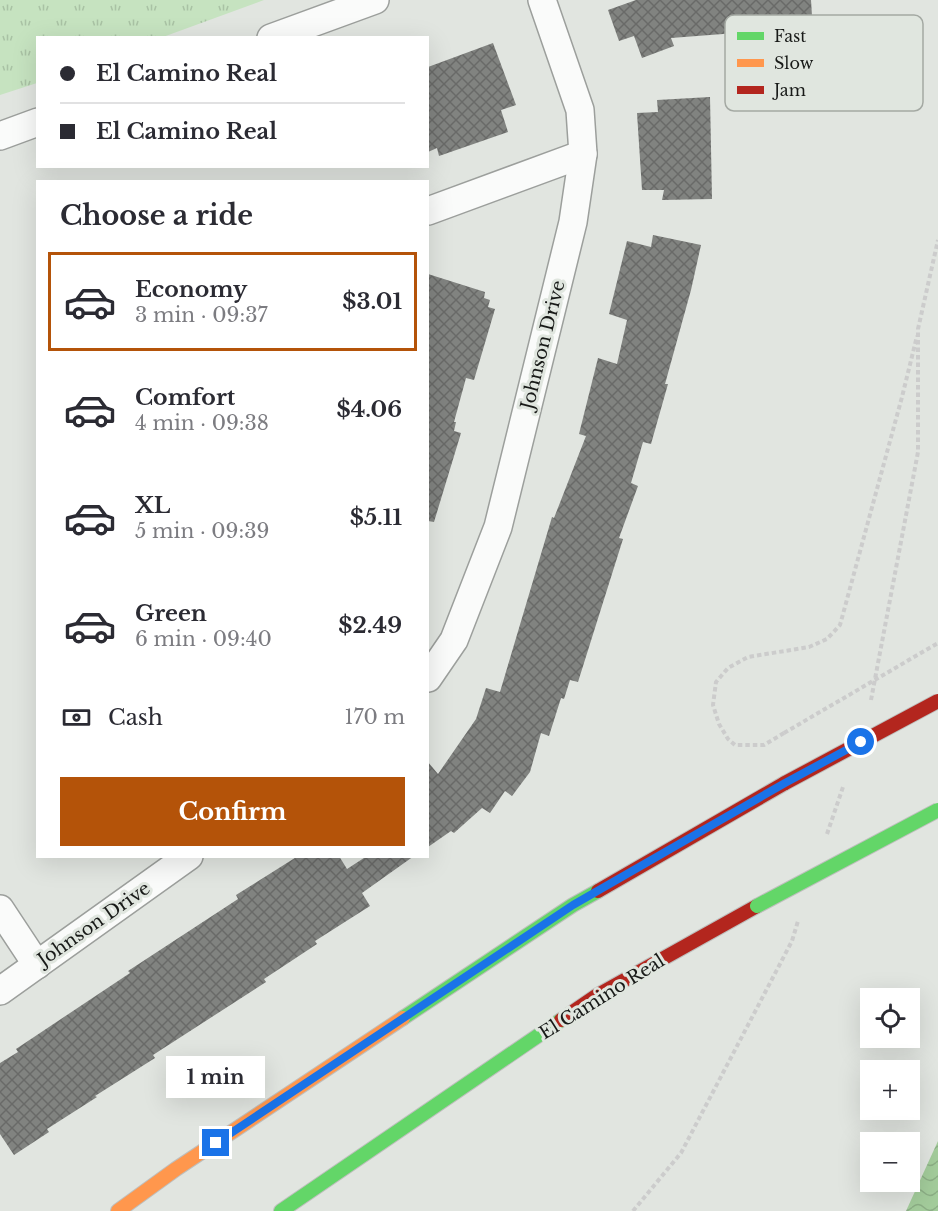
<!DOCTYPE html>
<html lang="en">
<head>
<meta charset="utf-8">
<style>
  body { margin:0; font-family:"Libre Baskerville",serif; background:#f7f7f7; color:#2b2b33; height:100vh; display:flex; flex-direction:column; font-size:22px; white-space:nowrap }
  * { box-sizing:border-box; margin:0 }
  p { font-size:20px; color:#7c7c81 }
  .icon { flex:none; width:33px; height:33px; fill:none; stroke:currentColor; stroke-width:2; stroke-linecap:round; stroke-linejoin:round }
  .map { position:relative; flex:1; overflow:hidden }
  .drawer { position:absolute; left:36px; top:180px; width:393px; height:678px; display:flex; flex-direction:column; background:#fff; border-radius:0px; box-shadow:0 6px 24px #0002 }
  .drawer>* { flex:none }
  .top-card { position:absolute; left:36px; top:36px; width:393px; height:132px; border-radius:0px; box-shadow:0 6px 24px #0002; display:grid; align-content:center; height:132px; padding:0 24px; background:#fff }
  .buttons { position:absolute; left:860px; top:988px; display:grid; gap:12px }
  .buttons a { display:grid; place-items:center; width:60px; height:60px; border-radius:0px; background:#fff; box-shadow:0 6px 24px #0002; font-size:30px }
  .end { position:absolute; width:27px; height:27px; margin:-14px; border:8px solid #1a73e8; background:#fff; box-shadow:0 0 0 3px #fff }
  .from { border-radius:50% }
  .bubble { position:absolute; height:42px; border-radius:0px; background:#fff; box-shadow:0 6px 24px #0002; font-size:20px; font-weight:700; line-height:42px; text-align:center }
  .top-card b { display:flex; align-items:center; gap:21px; height:57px; font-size:22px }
  .top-card b+b { border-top:2px solid #e1e1e2 }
  .top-card i { width:15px; height:15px; background:#2b2b33 }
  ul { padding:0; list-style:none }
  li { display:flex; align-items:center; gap:18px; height:99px; margin:0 12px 9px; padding:0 12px; border:3px solid transparent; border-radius:0px }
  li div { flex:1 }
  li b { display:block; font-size:22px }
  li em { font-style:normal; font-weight:700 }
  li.on { border-color:#b45309 }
  li>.icon { width:54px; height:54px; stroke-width:1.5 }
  h2 { padding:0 24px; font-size:27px; line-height:72px }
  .pay { display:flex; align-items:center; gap:15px; height:66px; padding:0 24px; font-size:22px }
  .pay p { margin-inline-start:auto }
  .primary-button { display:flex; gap:12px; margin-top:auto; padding:12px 24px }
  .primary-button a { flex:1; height:69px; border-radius:0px; background:#b45309; color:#fff; font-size:24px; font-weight:700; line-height:69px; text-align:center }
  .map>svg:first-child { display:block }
  .park { fill:url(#park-tufts) }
  .water { fill:url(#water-waves) }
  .building { fill:url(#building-cross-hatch) }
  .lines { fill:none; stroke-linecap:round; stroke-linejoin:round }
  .street-casing { stroke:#9c9f9c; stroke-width:30 }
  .fast-casing { stroke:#bebfbd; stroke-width:16 }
  .slow-casing { stroke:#bebfbd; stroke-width:16 }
  .jam-casing { stroke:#bebfbd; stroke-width:16 }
  .path { stroke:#ccc; stroke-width:4; stroke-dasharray:4.5 3; stroke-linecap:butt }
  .street { stroke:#fafbfa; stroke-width:27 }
  .fast { stroke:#63d668; stroke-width:14 }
  .slow { stroke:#ff974d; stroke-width:14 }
  .jam { stroke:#b3261e; stroke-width:14 }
  .fast-bridge-casing { stroke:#bebfbd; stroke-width:16; stroke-linecap:butt }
  .jam-bridge-casing { stroke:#bebfbd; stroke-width:16; stroke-linecap:butt }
  .path-bridge { stroke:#ccc; stroke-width:4; stroke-dasharray:4.5 3; stroke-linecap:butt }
  .fast-bridge { stroke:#63d668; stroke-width:14 }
  .jam-bridge { stroke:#b3261e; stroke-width:14 }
  .route { stroke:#1a73e8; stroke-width:8 }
  .labels { text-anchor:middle; stroke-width:6; stroke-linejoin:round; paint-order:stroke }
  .street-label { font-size:18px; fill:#181a18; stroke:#e0e6df }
  .key { fill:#e0e6df; stroke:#a4a9a3; stroke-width:1.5 }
  .key-label { font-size:16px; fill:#181a18 }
</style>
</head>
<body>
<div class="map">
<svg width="938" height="1211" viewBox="0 0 938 1211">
  <defs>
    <pattern id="park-tufts" width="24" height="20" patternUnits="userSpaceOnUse" patternTransform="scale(1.5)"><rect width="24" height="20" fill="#c6e3c0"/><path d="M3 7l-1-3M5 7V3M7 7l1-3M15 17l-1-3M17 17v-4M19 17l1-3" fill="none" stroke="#a9c2a4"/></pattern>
    <pattern id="water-waves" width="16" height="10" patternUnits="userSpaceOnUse" patternTransform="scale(1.5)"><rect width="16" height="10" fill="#a3cc9b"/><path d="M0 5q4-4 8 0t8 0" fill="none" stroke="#8caf85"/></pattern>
    <pattern id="building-cross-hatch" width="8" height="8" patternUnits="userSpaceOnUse" patternTransform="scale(1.5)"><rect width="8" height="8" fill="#818380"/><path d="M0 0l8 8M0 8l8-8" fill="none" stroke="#696a68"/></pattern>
  </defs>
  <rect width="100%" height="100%" fill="#e1e5e0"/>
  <!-- park -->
  <path class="park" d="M 0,0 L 264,0 L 163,37 L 38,38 L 37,83 L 0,95 Z"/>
  <!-- water -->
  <path class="water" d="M 938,1141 L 938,1211 L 906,1211 Z"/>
  <!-- building -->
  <g class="building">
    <path d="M 636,0 L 811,0 L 812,16 L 735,25 L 736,33 L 671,38 L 674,46 L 642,58 L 634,36 L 619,41 L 608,10 Z"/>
    <path d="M 493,43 L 516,105 L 501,110 L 508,132 L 439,156 L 437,148 L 428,152 L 428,67 Z"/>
    <path d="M 710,97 L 712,199 L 662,200 L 664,190 L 642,190 L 637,113 L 658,112 L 657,100 Z"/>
    <path d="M 653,235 L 701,245 L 691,290 L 665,384 L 668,384 L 651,444 L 643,442 L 631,483 L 638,486 L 619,538 L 623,539 L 578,682 L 570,680 L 564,699 L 561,698 L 549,736 L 541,733 L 530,772 L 512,796 L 505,791 L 490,813 L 482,808 L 454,833 L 451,831 L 428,847 L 428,762 L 438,774 L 476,719 L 486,688 L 500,692 L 552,517 L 554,518 L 586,436 L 579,434 L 598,358 L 617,364 L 627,320 L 609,314 L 627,241 L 651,247 Z"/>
    <path d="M 428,274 L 485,292 L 484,298 L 490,300 L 488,307 L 495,309 L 474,380 L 466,378 L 454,422 L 456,422 L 454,431 L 461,433 L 434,522 L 428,521 Z"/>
    <path d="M 298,856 L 339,856 L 347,869 L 367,856 L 414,856 L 362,893 L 370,906 L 315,941 L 317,944 L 264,979 L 266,982 L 153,1055 L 155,1058 L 95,1096 L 97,1097 L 47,1129 L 49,1132 L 14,1155 L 0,1134 L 0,1063 L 18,1052 L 16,1049 L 130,973 L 128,971 L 238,899 L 236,895 Z"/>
  </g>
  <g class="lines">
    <!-- street casing -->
    <g class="street-casing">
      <g id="street">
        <path d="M 271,38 L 375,0"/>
        <path d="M 0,136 L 38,122"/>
        <path d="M 428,211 L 583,154"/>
        <path d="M 428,678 L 454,640 L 498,527 L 573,222 L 583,154 L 580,110 L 542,0"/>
        <path d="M 0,909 L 37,965"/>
        <path d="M 0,991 L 189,856"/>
      </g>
    </g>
    <!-- fast casing -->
    <g class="fast-casing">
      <g id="fast">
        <path d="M 403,1018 L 573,905 L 598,891"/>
        <path d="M 281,1211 L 561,1020"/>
      </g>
    </g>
    <!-- slow casing -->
    <g class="slow-casing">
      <path id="slow" d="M 118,1211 L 176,1169 L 403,1018"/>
    </g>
    <!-- jam casing -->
    <g class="jam-casing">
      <g id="jam">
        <path d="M 598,891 L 785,783"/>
        <path d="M 561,1020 L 596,996 L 757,906"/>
      </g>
    </g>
    <!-- path -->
    <g class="path">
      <path d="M 871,700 L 918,452 L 918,329 L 938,240"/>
      <path d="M 784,733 L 764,745 L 735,745 L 728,739 L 719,724 L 713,705 L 716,682 L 728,668 L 748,657 L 809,647 L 827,639 L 840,625 L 902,397 L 917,336"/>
      <path d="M 827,834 L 843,787"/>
      <path d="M 633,1211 L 681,1153 L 792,941 L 798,921"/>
    </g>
    <!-- street -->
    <use href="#street" class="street"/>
    <!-- fast -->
    <use href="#fast" class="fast"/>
    <!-- slow -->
    <use href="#slow" class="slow"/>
    <!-- jam -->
    <use href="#jam" class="jam"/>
    <!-- fast-bridge casing -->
    <g class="fast-bridge-casing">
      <path id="fast-bridge" d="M 757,906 L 938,810"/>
    </g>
    <!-- jam-bridge casing -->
    <g class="jam-bridge-casing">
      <path id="jam-bridge" d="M 785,783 L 938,701"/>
    </g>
    <!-- path-bridge -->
    <path class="path-bridge" d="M 784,733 L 938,643"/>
    <!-- fast-bridge -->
    <use href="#fast-bridge" class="fast-bridge"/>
    <!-- jam-bridge -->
    <use href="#jam-bridge" class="jam-bridge"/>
  </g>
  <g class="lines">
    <!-- route -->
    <path class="route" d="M 216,1143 L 573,905 L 785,783 L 861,742"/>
  </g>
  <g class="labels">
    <!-- street labels -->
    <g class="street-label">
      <text transform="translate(543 345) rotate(-76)" y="6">Johnson Drive</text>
      <text transform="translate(94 924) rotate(-35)" y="6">Johnson Drive</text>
      <text transform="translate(602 997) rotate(-32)" y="6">El Camino Real</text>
    </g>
  </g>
  <!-- legend -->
  <rect x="725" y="15" width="198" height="96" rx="9" class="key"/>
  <rect x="737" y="32" width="27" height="8" fill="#63d668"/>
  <rect x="737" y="59" width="27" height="8" fill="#ff974d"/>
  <rect x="737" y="86" width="27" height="8" fill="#b3261e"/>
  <g class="key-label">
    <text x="774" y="42">Fast</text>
    <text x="774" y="69">Slow</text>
    <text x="774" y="96">Jam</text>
  </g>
</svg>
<div class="buttons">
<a><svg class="icon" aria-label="locate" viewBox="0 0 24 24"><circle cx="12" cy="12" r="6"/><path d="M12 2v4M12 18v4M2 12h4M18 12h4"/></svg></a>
<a>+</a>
<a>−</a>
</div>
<i class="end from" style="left:861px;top:742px"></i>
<i class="end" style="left:216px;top:1143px"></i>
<div class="bubble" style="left:166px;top:1056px;width:99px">1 min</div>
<div class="top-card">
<b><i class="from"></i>El Camino Real</b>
<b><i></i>El Camino Real</b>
</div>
<section class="drawer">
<h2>Choose a ride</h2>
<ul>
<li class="on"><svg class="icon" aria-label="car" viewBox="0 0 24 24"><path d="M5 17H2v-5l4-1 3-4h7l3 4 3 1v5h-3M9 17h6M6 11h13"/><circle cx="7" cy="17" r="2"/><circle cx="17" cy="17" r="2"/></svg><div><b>Economy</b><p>3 min · 09:37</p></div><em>$3.01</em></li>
<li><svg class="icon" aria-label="car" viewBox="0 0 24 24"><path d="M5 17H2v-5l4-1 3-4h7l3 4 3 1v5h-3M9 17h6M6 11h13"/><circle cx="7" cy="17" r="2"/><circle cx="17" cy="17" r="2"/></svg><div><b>Comfort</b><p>4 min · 09:38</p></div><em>$4.06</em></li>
<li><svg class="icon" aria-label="car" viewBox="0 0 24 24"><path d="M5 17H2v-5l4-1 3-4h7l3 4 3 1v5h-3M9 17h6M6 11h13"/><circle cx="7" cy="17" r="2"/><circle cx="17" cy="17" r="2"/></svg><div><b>XL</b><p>5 min · 09:39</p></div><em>$5.11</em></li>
<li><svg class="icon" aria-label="car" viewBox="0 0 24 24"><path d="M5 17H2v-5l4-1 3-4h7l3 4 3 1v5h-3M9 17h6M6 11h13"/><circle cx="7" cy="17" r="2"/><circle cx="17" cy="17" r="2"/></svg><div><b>Green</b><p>6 min · 09:40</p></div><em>$2.49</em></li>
</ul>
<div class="pay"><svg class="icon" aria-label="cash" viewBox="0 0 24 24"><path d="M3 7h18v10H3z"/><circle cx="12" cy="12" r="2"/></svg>Cash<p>170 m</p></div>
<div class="primary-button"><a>Confirm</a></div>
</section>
</div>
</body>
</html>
